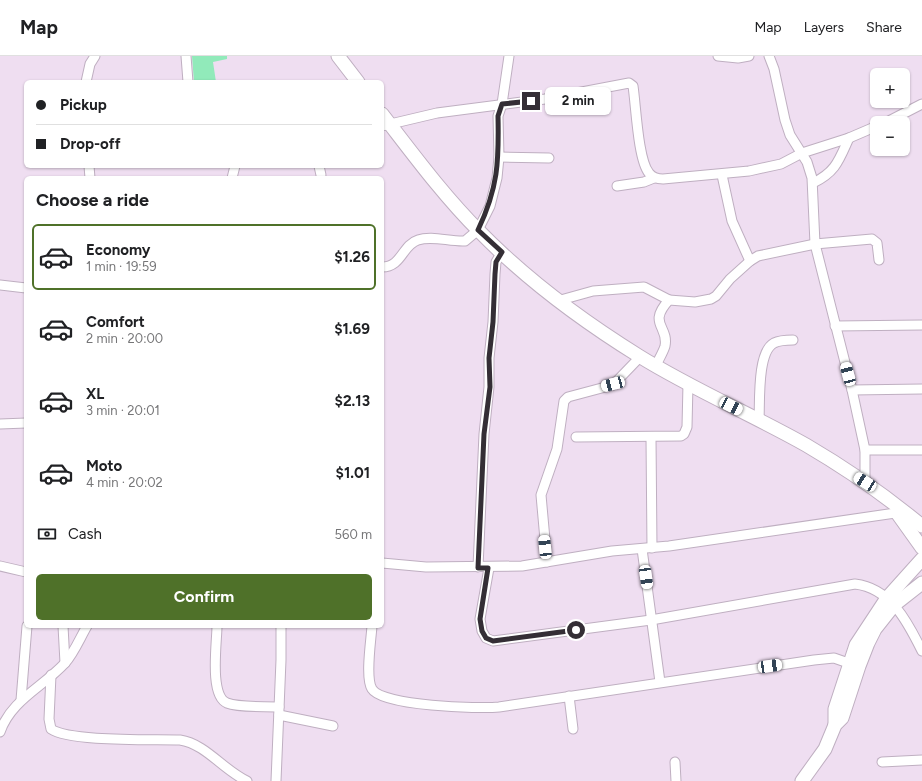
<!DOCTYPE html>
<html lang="en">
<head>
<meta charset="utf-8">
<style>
  body { margin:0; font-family:Figtree,sans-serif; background:#f6f6f6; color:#202124; height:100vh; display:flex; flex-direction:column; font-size:15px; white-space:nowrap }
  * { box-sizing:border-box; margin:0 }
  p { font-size:13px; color:#757577 }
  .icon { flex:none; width:22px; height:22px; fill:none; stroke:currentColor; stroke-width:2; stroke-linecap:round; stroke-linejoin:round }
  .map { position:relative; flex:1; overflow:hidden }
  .details { position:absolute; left:24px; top:120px; width:360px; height:452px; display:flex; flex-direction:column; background:#fff; border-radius:6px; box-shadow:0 1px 3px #0004 }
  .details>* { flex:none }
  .guide { position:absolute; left:24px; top:24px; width:360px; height:88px; border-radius:6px; box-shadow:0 1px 3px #0004; display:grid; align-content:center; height:88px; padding:0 12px; background:#fff }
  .fabs { position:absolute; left:870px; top:12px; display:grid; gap:8px }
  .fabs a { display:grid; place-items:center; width:40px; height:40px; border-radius:6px; background:#fff; box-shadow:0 1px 3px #0004; font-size:20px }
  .end { position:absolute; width:18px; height:18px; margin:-9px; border:5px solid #342e35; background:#fff; box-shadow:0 0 0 2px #fff }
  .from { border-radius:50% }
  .bubble { position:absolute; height:28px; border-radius:6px; background:#fff; box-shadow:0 1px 3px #0004; font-size:13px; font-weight:700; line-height:28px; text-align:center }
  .car { position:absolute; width:12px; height:24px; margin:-12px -6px; border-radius:5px; box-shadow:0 0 3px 1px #0007; background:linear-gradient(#fff 24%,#345 0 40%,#fff 0 76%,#345 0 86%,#fff 0) }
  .guide b { display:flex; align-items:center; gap:14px; height:38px; font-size:15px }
  .guide b+b { border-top:1px solid #e0e0e0 }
  .guide i { width:10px; height:10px; background:#202124 }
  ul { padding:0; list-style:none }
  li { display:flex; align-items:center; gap:12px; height:66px; margin:0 8px 6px; padding:0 4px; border:2px solid transparent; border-radius:6px }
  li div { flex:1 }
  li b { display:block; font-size:15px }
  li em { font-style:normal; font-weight:700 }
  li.selected { border-color:#4f7129 }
  li>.icon { width:36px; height:36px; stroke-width:1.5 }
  h2 { padding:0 12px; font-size:18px; line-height:48px }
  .pay { display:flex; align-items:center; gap:10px; height:44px; padding:0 12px; font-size:15px }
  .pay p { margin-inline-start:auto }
  .cta { display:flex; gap:8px; margin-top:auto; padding:8px 12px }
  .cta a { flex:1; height:46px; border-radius:6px; background:#4f7129; color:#fff; font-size:16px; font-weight:700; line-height:46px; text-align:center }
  header { display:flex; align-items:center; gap:24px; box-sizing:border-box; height:56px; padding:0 20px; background:#fff; border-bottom:1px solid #e0e0e0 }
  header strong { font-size:19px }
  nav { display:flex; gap:22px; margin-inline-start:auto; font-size:14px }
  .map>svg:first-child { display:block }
  .green { fill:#91eaba }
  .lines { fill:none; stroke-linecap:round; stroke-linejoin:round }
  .street-casing { stroke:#bfafc1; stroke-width:11 }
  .secondary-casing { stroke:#bfafc1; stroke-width:15 }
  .street { stroke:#fff; stroke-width:9 }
  .secondary { stroke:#fff; stroke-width:13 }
  .route { stroke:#342e35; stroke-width:5 }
</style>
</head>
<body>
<header>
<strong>Map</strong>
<nav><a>Map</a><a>Layers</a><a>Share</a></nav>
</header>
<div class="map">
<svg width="922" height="725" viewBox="0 0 922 725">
  <rect width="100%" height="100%" fill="#efdef1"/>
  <!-- green -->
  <path class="green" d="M 192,0 L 227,0 L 227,3 L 213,6 L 216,26 L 194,26 Z"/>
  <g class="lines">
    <!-- street casing -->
    <g class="street-casing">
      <g id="street">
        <path d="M 186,0 L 188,26"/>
        <path d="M 718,0 L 738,2 L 749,0"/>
        <path d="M 769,0 L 774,13 L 785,64 L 790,79 L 807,106 L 812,122 L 815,188 L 852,334 L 865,394 L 865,426"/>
        <path d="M 86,26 L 90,8 L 95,0"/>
        <path d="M 885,67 L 922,48"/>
        <path d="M 382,70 L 437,57 L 545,43 L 629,27 L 633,30 C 636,50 638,104 649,117 C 653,122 657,123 663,123 L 749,115 L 781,108 L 802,97 L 849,82 L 877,70"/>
        <path d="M 499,101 L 549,102"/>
        <path d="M 89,110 L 90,122"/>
        <path d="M 319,110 L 321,119"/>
        <path d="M 722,119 L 732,165 L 750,205"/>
        <path d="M 232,122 L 235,110"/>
        <path d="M 813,127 C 836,116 839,104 849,82"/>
        <path d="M 617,130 L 644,126 L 654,122"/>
        <path d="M 382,211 C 402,211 402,189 418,184 C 432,179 450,186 465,185 L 478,174 L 490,150 L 497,122 L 499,101 L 498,60 L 502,48 L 509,0"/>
        <path d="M 0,229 L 26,232"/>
        <path d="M 557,245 L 593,235 L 644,231 L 669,244"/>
        <path d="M 835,270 L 922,269"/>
        <path d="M 656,310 C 658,304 663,297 665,290 C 669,270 647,268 669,244 L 695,246 L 711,243 L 716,240 L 730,223 L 750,205 L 758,200 L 815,188 L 872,183 L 877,187 L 879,204"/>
        <path d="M 852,334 L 922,333"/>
        <path d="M 759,364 C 760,346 757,296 774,287 C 780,284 787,284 793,284"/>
        <path d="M 0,368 L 26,367"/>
        <path d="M 576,381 L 681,380 L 684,378 L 687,371 L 688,328"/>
        <path d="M 651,382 L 652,492"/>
        <path d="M 865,394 L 922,394"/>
        <path d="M 642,493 L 660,626"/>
        <path d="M 547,506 L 541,439 L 557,393 L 564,345 L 568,341 L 613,329 L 640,301"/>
        <path d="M 382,507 L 426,511 L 522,510 L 612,495 L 669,490 L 902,456"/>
        <path d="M 0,510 L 26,516"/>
        <path d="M 478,511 L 484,378 L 489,331 L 489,302 L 493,266 L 495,218 L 496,206 L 502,196"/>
        <path d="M 489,512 L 480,563 L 482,575 L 486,582 L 493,585 L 651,564 L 855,528 C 891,532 908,567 922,595"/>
        <path d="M 63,570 L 65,607"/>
        <path d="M 217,570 C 217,586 209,640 227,647 C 240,652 265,650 279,651"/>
        <path d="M 372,570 C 371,585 365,622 372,633 C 382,650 479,653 499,651 L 814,604 L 834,602 L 854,609"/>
        <path d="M 51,619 L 49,663 L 51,673 C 70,686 153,683 180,684 C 206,688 223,714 247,725"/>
        <path d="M 569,640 L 573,673"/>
        <path d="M 21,644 L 27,570"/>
        <path d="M 279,659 L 333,670"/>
        <path d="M 0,676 C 11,644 43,631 65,607 C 74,597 80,582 87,570"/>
        <path d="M 675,706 L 676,725"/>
        <path d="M 882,706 L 922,704"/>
        <path d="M 276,725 L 281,604 L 281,570"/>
      </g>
    </g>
    <!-- secondary casing -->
    <g class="secondary-casing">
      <g id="secondary">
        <path d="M 338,0 L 358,26"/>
        <path d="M 382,58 C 413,98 443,139 479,175 C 526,223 581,264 639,300 C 692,333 751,358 806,389 C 847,413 886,440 922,470"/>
        <path d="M 897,457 L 922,492"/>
        <path d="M 835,669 L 835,653 L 856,589 L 887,542 L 922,503"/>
        <path d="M 802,725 L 825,693 L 835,669 L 842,662 L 859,610 L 868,587 L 875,573 L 894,549 L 922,527"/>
      </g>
    </g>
    <!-- street -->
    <use href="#street" class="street"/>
    <!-- secondary -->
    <use href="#secondary" class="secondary"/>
  </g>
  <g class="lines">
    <!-- route -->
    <path class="route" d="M 531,45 L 502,48 L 498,60 C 499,106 498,132 478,174 L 502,196 L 496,206 L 495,218 L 493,266 L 489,302 L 490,331 L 484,378 L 478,512 L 488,512 L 480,563 L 482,575 L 486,582 L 493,585 L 576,574"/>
  </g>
</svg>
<div class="fabs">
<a>+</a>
<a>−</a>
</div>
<i class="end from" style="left:576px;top:574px"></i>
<i class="end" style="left:531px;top:45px"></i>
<div class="bubble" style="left:545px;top:31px;width:66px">2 min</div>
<i class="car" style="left:848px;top:318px;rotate:345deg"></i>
<i class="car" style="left:613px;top:328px;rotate:255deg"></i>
<i class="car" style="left:731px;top:350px;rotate:117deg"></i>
<i class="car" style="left:865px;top:426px;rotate:302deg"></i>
<i class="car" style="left:545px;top:491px;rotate:354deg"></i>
<i class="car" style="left:646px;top:521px;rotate:172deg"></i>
<i class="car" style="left:770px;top:610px;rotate:82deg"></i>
<div class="guide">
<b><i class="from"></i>Pickup</b>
<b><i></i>Drop-off</b>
</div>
<section class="details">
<h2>Choose a ride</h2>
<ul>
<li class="selected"><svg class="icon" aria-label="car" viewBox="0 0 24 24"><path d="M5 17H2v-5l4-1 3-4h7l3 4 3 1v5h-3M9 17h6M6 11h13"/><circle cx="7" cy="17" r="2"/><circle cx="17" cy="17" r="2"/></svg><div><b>Economy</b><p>1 min · 19:59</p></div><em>$1.26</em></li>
<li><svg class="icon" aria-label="car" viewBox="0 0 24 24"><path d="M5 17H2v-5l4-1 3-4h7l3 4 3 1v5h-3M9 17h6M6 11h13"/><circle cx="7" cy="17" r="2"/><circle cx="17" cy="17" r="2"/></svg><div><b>Comfort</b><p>2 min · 20:00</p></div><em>$1.69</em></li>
<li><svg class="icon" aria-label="car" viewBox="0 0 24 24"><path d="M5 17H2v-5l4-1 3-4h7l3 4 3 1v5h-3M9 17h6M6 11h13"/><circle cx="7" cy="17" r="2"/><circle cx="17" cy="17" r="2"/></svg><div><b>XL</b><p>3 min · 20:01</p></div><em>$2.13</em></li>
<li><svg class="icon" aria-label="car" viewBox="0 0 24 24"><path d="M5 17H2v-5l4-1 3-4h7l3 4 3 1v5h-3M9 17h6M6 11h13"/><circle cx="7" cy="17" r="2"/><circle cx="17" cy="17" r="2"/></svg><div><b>Moto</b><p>4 min · 20:02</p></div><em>$1.01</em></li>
</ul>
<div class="pay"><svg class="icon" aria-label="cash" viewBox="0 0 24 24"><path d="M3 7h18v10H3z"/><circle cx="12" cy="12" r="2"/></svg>Cash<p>560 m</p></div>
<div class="cta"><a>Confirm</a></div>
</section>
</div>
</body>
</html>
